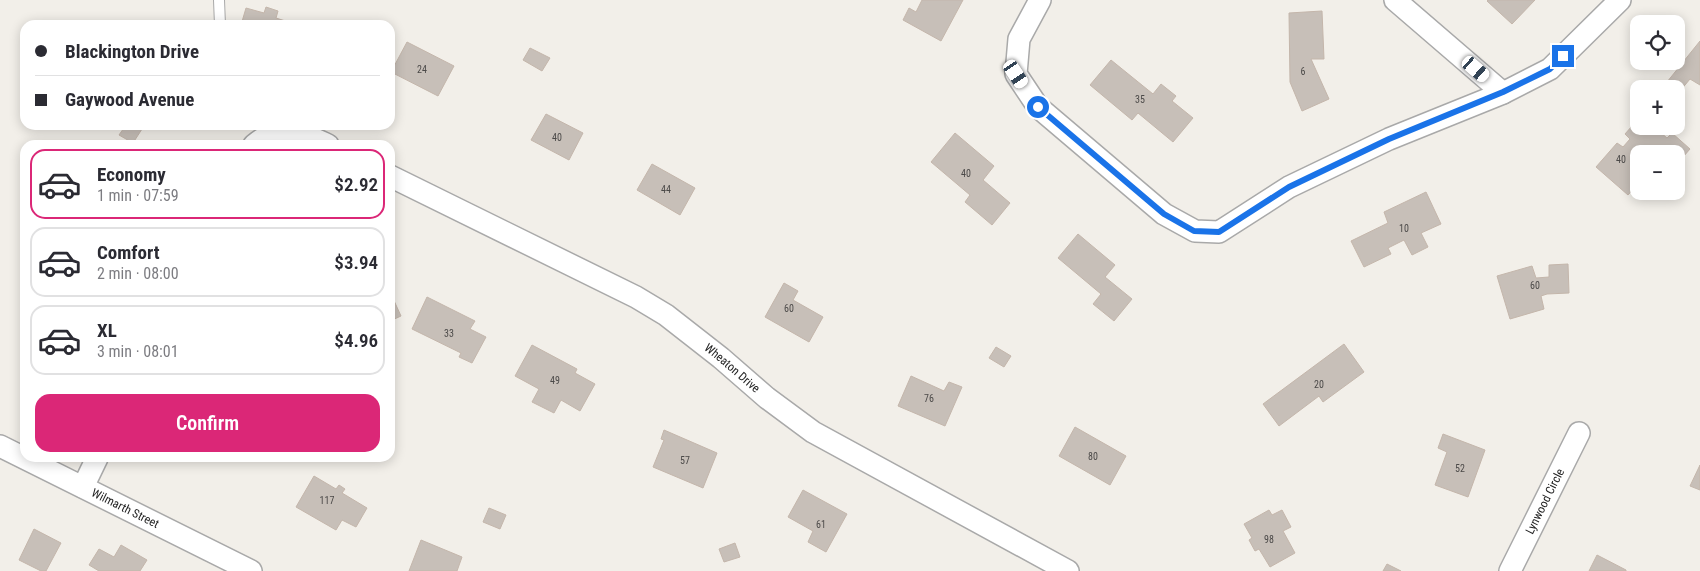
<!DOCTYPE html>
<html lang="en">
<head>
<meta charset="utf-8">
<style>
  body { margin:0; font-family:"Roboto Condensed",sans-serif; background:#f2f2f3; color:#2b2b33; height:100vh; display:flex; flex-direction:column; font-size:19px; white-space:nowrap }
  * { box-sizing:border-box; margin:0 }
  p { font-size:16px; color:#7c7c81 }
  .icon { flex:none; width:28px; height:28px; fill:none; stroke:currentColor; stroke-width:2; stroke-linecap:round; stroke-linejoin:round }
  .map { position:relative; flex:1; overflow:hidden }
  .panel { position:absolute; left:20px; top:140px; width:375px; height:322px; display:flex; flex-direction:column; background:#fff; border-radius:15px; box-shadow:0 2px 12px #0003 }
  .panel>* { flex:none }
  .banner { position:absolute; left:20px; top:20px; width:375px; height:110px; border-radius:15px; box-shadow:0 2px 12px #0003; display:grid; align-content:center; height:110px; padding:0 15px; background:#fff }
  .buttons { position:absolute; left:1630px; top:15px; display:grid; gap:10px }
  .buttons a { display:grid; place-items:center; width:55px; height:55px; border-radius:10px; background:#fff; box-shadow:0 2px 12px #0003; font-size:25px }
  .end { position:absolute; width:22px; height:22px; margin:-11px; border:6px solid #1a73e8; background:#fff; box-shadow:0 0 0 2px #fff }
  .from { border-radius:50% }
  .car { position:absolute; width:15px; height:30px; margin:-15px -8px; border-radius:6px; box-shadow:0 0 4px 1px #0007; background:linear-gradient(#fff 24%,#345 0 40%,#fff 0 76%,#345 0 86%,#fff 0) }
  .banner b { display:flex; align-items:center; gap:18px; height:48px; font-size:19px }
  .banner b+b { border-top:1px solid #e1e1e2 }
  .banner i { width:12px; height:12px; background:#2b2b33 }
  ul { padding:9px 0 0; list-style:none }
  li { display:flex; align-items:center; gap:15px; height:70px; margin:0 10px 8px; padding:0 5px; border:2px solid #e1e1e2; border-radius:15px }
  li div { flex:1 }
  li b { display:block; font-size:19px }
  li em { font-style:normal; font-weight:600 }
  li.on { border-color:#db2777 }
  li>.icon { width:45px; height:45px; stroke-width:1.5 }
  .action { display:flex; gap:10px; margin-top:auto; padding:10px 15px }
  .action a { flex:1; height:58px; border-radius:15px; background:#db2777; color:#fff; font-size:20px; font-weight:600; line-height:58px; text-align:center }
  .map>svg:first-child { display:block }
  .building { fill:#c7bfb8; stroke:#c4b6ab }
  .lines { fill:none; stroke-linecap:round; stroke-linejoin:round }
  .lane-casing { stroke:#a9a9a9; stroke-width:12 }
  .street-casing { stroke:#a9a9a9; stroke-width:24 }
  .lane { stroke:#fff; stroke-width:10 }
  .street { stroke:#fff; stroke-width:21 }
  .route { stroke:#1a73e8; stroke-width:6 }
  .labels { text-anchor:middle; stroke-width:4.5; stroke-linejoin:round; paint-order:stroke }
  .number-label { font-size:10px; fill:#4b4948 }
  .street-label { font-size:12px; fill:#222; stroke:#fff }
</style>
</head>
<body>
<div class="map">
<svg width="1700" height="571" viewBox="0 0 1700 571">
  <rect width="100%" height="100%" fill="#f2efe9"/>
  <!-- building -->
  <g class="building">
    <path d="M 922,0 L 963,0 L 941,41 L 903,20 L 909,8 L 916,12 Z"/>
    <path d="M 1488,0 L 1535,0 L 1512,24 L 1487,1 Z"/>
    <path d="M 266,7 L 278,11 L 276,18 L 298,25 L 241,25 L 246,8 L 264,13 Z"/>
    <path d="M 1322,11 L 1324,59 L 1311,59 L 1329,99 L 1302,111 L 1290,82 L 1289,13 Z"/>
    <path d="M 1700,41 L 1700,85 L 1690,79 L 1680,91 L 1667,82 Z"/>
    <path d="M 407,42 L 454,66 L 438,96 L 391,72 Z"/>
    <path d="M 530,48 L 550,58 L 542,71 L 523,60 Z"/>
    <path d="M 1111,60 L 1153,94 L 1161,84 L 1176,96 L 1172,101 L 1193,118 L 1173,142 L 1138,113 L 1132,120 L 1090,85 Z"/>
    <path d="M 546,114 L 583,133 L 569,160 L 531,140 Z"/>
    <path d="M 1639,118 L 1639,126 L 1653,126 L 1667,138 L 1672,133 L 1690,149 L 1676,165 L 1676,154 L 1639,154 L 1639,183 L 1628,195 L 1596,167 L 1617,143 L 1623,147 L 1630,139 L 1625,134 Z"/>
    <path d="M 126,125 L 134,125 L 142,129 L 133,143 L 119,135 Z"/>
    <path d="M 955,133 L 994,166 L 983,180 L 1010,203 L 992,225 L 965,202 L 970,195 L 931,162 Z"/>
    <path d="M 652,164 L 695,188 L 680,215 L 637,190 Z"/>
    <path d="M 1426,192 L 1441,224 L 1421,233 L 1428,247 L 1412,255 L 1404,240 L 1388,248 L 1391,254 L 1364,267 L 1351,241 L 1388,223 L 1384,212 Z"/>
    <path d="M 1078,234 L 1115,265 L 1105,277 L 1132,299 L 1114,321 L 1093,304 L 1101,294 L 1058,258 Z"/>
    <path d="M 1568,264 L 1569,293 L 1547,294 L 1541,296 L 1544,309 L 1510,319 L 1497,276 L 1532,266 L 1536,278 L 1549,277 L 1549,265 Z"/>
    <path d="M 784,283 L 798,291 L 793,300 L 823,317 L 809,342 L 765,317 Z"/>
    <path d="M 390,292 L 401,316 L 390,321 Z"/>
    <path d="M 427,297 L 475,321 L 470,329 L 486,337 L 472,363 L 459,357 L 461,353 L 412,329 Z"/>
    <path d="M 1344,344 L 1364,372 L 1323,402 L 1319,396 L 1279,426 L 1263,404 Z"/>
    <path d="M 532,345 L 577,369 L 575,373 L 595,384 L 580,411 L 561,400 L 554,413 L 532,402 L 539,389 L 515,376 Z"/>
    <path d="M 996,347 L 1011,356 L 1004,367 L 989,358 Z"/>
    <path d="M 911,376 L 944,391 L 949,382 L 962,387 L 945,426 L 898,406 Z"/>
    <path d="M 1075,427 L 1126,456 L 1110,485 L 1059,456 Z"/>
    <path d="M 664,430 L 717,453 L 703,488 L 653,467 L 664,440 L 661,439 Z"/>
    <path d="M 1443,434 L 1485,450 L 1468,497 L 1435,485 L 1447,452 L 1438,448 Z"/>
    <path d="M 1700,465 L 1700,490 L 1690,486 Z"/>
    <path d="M 314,476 L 336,489 L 339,485 L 345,489 L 342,493 L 367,508 L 356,527 L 342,520 L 336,530 L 296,507 Z"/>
    <path d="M 803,490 L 847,514 L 826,552 L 808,542 L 813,531 L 788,517 Z"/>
    <path d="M 489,508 L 506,515 L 500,529 L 483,522 Z"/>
    <path d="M 1269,510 L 1272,515 L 1282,510 L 1291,527 L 1283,531 L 1295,553 L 1270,567 L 1259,549 L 1255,551 L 1249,540 L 1252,538 L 1244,524 Z"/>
    <path d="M 34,529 L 61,543 L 46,571 L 41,571 L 19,560 Z"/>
    <path d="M 421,540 L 462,557 L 457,571 L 409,571 Z"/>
    <path d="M 735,543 L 740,557 L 724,562 L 719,549 Z"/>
    <path d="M 121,545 L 147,560 L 140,571 L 99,571 L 89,565 L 99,549 L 114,557 Z"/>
    <path d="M 1597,555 L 1626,570 L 1626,571 L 1589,571 Z"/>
    <path d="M 1387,564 L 1401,571 L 1383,571 Z"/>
  </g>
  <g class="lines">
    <!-- lane casing -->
    <g class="lane-casing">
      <path id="lane" d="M 219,0 L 220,25"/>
    </g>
    <!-- street casing -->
    <g class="street-casing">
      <g id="street">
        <path d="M 1040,0 L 1019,39 L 1016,74 L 1038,107 L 1164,214 L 1195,231 L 1219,232 L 1289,187 L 1389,139 L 1503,93 L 1550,69 L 1620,0"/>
        <path d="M 1395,0 L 1503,93"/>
        <path d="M 254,145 C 282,122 298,131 328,145"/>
        <path id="s1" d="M 390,176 L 636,297 L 666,315 L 721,358 L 767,398 L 813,432 L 1068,571"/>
        <path id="s2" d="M 0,446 L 251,571"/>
        <path d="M 83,487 L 97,458"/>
        <path id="s3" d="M 1510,571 L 1579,433"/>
      </g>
    </g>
    <!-- lane -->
    <use href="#lane" class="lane"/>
    <!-- street -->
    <use href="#street" class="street"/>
  </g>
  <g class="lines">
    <!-- route -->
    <path class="route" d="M 1038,107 L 1164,214 L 1194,231 L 1219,232 L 1289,187 L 1389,139 L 1503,92 L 1550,69 L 1563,56"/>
  </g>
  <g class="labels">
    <!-- number labels -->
    <g class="number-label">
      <text x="422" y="73">24</text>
      <text x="1303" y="75">6</text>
      <text x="1140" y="103">35</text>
      <text x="557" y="141">40</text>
      <text x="1621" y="163">40</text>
      <text x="966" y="177">40</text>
      <text x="666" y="193">44</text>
      <text x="1404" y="232">10</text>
      <text x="1535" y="289">60</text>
      <text x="789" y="312">60</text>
      <text x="449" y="337">33</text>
      <text x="555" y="384">49</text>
      <text x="1319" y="388">20</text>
      <text x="929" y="402">76</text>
      <text x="1093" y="460">80</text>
      <text x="685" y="464">57</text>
      <text x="1460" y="472">52</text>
      <text x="327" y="504">117</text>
      <text x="821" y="528">61</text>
      <text x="1269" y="543">98</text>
    </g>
    <!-- street labels -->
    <g class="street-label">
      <text dy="4" stroke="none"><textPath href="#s1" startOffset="394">Wheaton Drive</textPath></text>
      <text dy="4" stroke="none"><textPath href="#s3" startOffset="78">Lynwood Circle</textPath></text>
      <text dy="4" stroke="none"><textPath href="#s2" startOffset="140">Wilmarth Street</textPath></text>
    </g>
  </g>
</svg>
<div class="buttons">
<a><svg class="icon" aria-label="locate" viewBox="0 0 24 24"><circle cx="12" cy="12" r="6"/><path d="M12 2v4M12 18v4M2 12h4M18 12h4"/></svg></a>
<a>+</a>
<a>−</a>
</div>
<i class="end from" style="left:1038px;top:107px"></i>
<i class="end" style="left:1563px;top:56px"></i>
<i class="car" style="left:1476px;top:69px;rotate:131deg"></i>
<i class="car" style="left:1016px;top:74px;rotate:146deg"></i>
<div class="banner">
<b><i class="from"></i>Blackington Drive</b>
<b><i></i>Gaywood Avenue</b>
</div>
<section class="panel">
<ul>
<li class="on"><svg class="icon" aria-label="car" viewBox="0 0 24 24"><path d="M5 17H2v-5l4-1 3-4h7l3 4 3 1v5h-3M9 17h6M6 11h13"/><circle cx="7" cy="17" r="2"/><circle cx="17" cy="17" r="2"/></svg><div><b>Economy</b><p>1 min · 07:59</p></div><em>$2.92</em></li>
<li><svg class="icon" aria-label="car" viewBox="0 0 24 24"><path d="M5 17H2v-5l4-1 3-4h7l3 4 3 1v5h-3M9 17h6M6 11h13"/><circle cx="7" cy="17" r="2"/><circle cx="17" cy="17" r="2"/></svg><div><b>Comfort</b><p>2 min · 08:00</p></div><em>$3.94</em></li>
<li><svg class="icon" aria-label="car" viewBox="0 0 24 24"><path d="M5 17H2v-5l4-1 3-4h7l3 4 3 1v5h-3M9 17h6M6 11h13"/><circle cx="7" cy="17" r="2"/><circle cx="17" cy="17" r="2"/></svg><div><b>XL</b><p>3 min · 08:01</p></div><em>$4.96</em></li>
</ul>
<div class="action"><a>Confirm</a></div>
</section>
</div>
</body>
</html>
